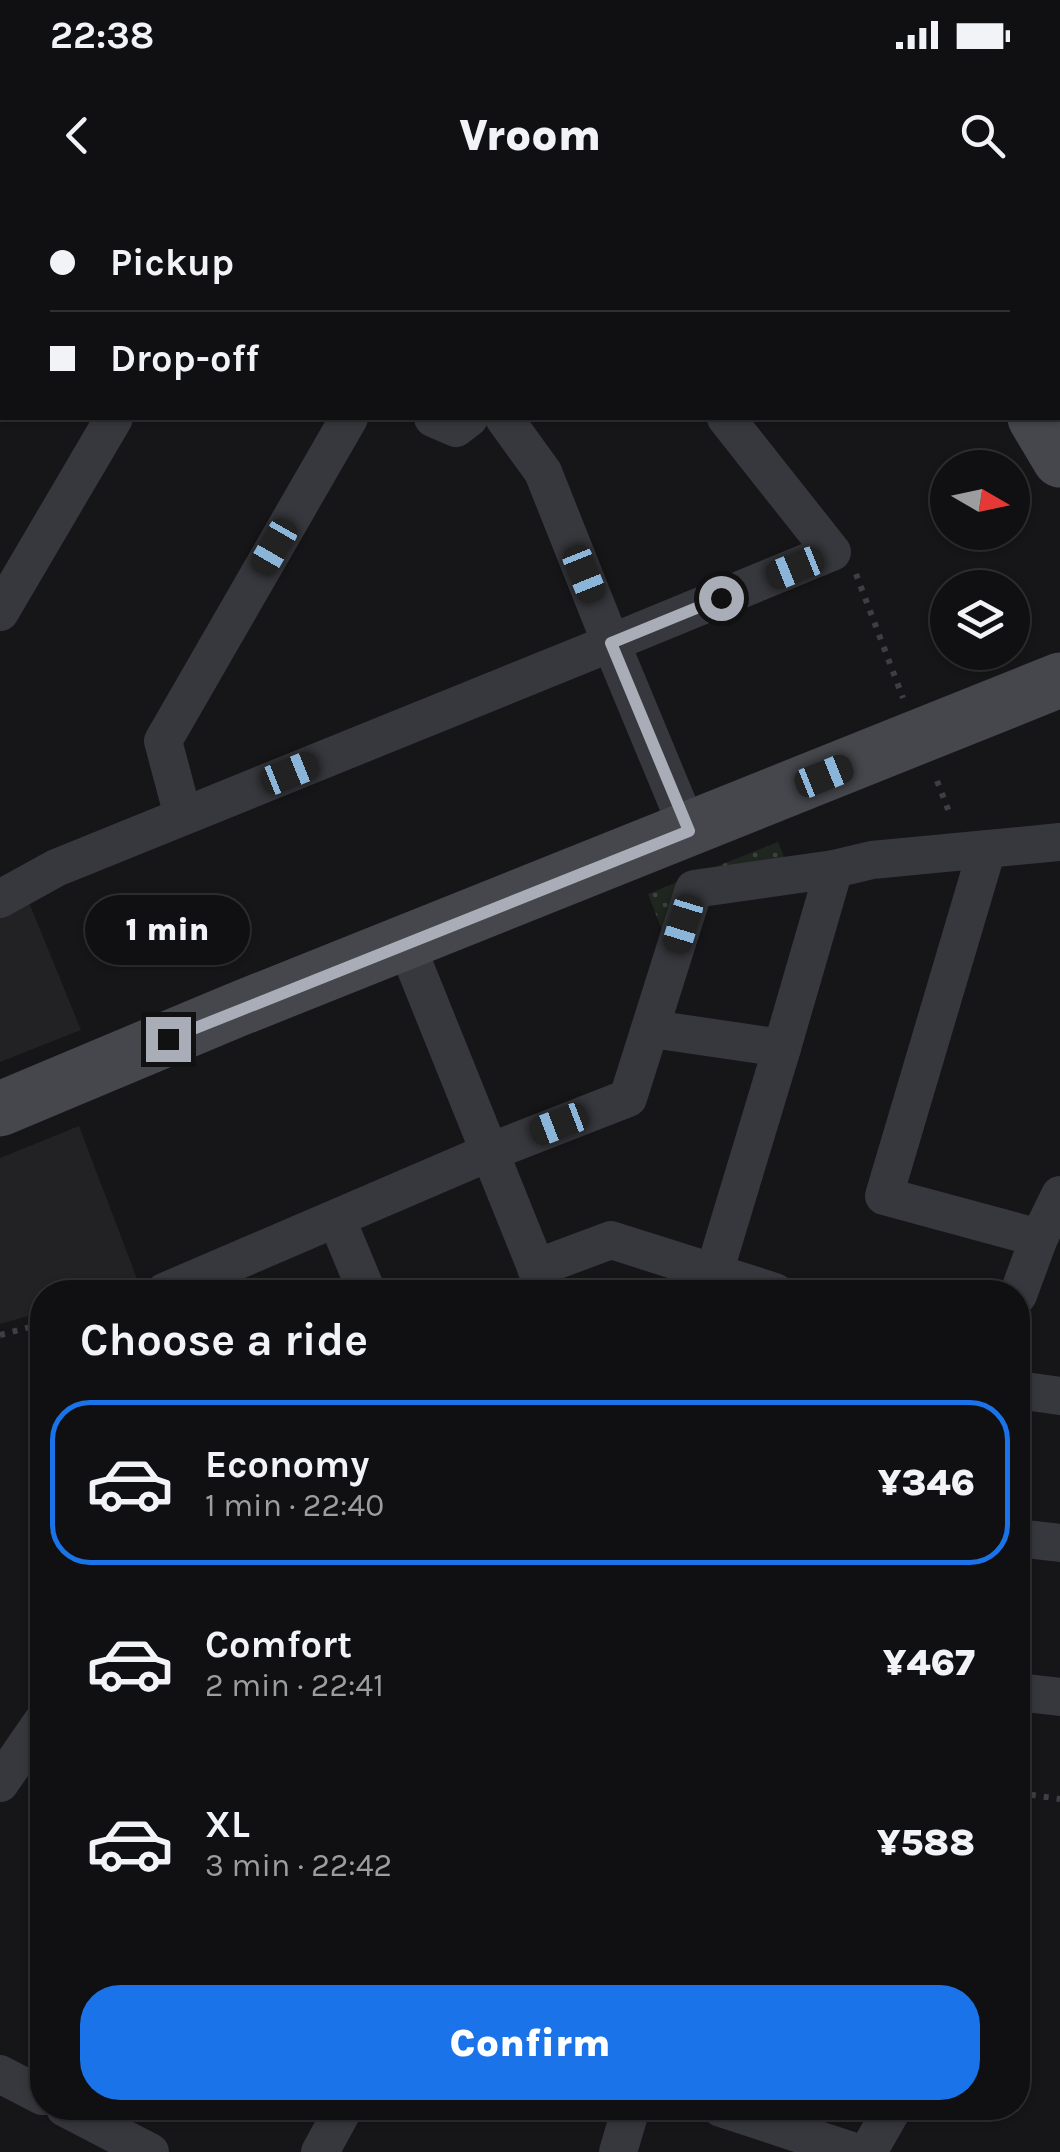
<!DOCTYPE html>
<html lang="en">
<head>
<meta charset="utf-8">
<style>
  body { margin:0; font-family:Karla,sans-serif; background:#19191b; color:#f1f3f6; height:100vh; display:flex; flex-direction:column; font-size:38px; white-space:nowrap }
  * { box-sizing:border-box; margin:0 }
  p { font-size:32px; color:#9c9d9f }
  .icon { flex:none; width:55px; height:55px; fill:none; stroke:currentColor; stroke-width:2; stroke-linecap:round; stroke-linejoin:round }
  .map { position:relative; flex:1; overflow:hidden }
  .details { position:absolute; left:30px; top:1080px; width:1000px; height:840px; display:flex; flex-direction:column; background:#101012; border-radius:40px; box-shadow:0 2px 8px #0004,0 0 0 2px #303032 }
  .details>* { flex:none }
  .top-card { position:absolute; left:0px; top:0px; width:1060px; height:220px; box-shadow:0 2px 8px #0004,0 0 0 2px #303032; display:grid; align-content:center; height:220px; padding:0 50px; background:#101012 }
  .needle { width:65px; rotate:99deg }
  .fabs { position:absolute; left:930px; top:250px; display:grid; gap:20px }
  .fabs a { display:grid; place-items:center; width:100px; height:100px; border-radius:50%; background:#101012; box-shadow:0 2px 8px #0004,0 0 0 2px #303032; font-size:50px }
  .end { position:absolute; width:45px; height:45px; margin:-22px; border:12px solid #a8adb8; background:#111; box-shadow:0 0 0 5px #111 }
  .from { border-radius:50% }
  .bubble { position:absolute; height:70px; border-radius:35px; background:#101012; box-shadow:0 2px 8px #0004,0 0 0 2px #303032; font-size:32px; font-weight:800; line-height:70px; text-align:center }
  .car { position:absolute; width:30px; height:60px; margin:-30px -15px; border-radius:12px; box-shadow:0 0 8px 2px #0007; background:linear-gradient(#222 24%,#8ab4d8 0 40%,#222 0 76%,#8ab4d8 0 86%,#222 0) }
  .top-card b { display:flex; align-items:center; gap:35px; height:95px; font-size:38px }
  .top-card b+b { border-top:2px solid #303032 }
  .top-card i { width:25px; height:25px; background:#f1f3f6 }
  ul { padding:0; list-style:none }
  li { display:flex; align-items:center; gap:30px; height:165px; margin:0 20px 15px; padding:0 30px; border:5px solid transparent; border-radius:40px }
  li div { flex:1 }
  li b { display:block; font-size:38px }
  li em { font-style:normal; font-weight:800 }
  li.current { border-color:#1a73e8 }
  li>.icon { width:90px; height:90px; stroke-width:1.5 }
  h2 { padding:0 50px; font-size:45px; line-height:120px }
  .button { display:flex; gap:20px; margin-top:auto; padding:20px 50px }
  .button a { flex:1; height:115px; border-radius:40px; background:#1a73e8; color:#fff; font-size:40px; font-weight:800; line-height:115px; text-align:center }
  .status { display:flex; justify-content:space-between; align-items:center; height:70px; padding:0 50px; background:#101012; direction:ltr }
  .status svg { height:28px; fill:currentColor }
  header { display:flex; justify-content:space-between; align-items:center; height:130px; padding:0 50px; background:#101012; font-size:45px; font-weight:800 }
  .map>svg:first-child { display:block }
  .built { fill:#222225 }
  .green { fill:url(#green-dots) }
  .lines { fill:none; stroke-linecap:round; stroke-linejoin:round }
  .path { stroke:#3d3f44; stroke-width:6; stroke-dasharray:5 8; stroke-linecap:butt }
  .street { stroke:#37383d; stroke-width:38 }
  .secondary { stroke:#45474d; stroke-width:55 }
  .route { stroke:#a8adb8; stroke-width:12 }
</style>
</head>
<body>
<div class="status"><b>22:38</b><svg viewBox="0 0 49 12"><path d="M0 12V9h3v3zM5 12V6h3v6zM10 12V3h3v9zM15 12V0h3v12zM26 1h20v11H26zM47 4h2v5h-2z"/></svg></div>
<header><svg class="icon" aria-label="back" viewBox="0 0 24 24"><path d="M15 5l-7 7 7 7"/></svg>Vroom<svg class="icon" aria-label="search" viewBox="0 0 24 24"><circle cx="10" cy="10" r="6"/><path d="M15 15l6 6"/></svg></header>
<div class="map">
<svg width="1060" height="1952" viewBox="0 0 1060 1952">
  <defs>
    <pattern id="green-dots" width="8" height="8" patternUnits="userSpaceOnUse" patternTransform="scale(2.5)"><rect width="8" height="8" fill="#1e261f"/><path d="M2 2h.1M6 6h.1" fill="none" stroke="#3c433d" stroke-width="1.8" stroke-linecap="round"/></pattern>
  </defs>
  <rect width="100%" height="100%" fill="#161618"/>
  <!-- built -->
  <g class="built">
    <path d="M 28,700 L 81,830 L 0,862 L 0,716 Z"/>
    <path d="M 79,926 L 139,1084 L 110,1092 L 42,1092 L 42,1112 L 0,1124 L 0,958 Z"/>
  </g>
  <!-- green -->
  <path class="green" d="M 778,642 L 789,669 L 687,683 L 669,748 L 648,694 Z"/>
  <g class="lines">
    <!-- path -->
    <g class="path">
      <path d="M 856,374 L 903,498"/>
      <path d="M 937,581 L 951,617"/>
      <path d="M 0,1135 L 42,1124"/>
      <path d="M 1018,1593 L 1060,1599"/>
    </g>
    <!-- street -->
    <g class="street">
      <path d="M 108,0 L 111,2"/>
      <path d="M 352,0 L 353,2"/>
      <path d="M 554,0 L 556,2"/>
      <path d="M 240,2 L 241,0"/>
      <path d="M 1023,2 L 1024,0"/>
      <path d="M 433,218 L 456,228 L 469,218"/>
      <path d="M 0,412 L 114,218"/>
      <path d="M 183,616 L 163,541 L 349,218"/>
      <path d="M 689,631 L 611,443 L 832,352 L 726,218"/>
      <path d="M 987,649 L 884,996 L 1039,1038"/>
      <path d="M 0,699 L 56,668 L 611,443 L 543,272 L 504,218"/>
      <path d="M 405,742 L 546,1092"/>
      <path d="M 652,829 L 782,848 L 834,669"/>
      <path d="M 337,1020 L 367,1092"/>
      <path d="M 536,1068 L 611,1040 L 775,1092"/>
      <path d="M 714,1073 L 782,848"/>
      <path d="M 164,1092 L 490,952 L 628,898 L 694,689 L 834,669 L 872,660 L 1060,642"/>
      <path d="M 1018,1095 L 1039,1038 L 1060,995"/>
      <path d="M 1018,1190 L 1060,1196"/>
      <path d="M 1018,1338 L 1060,1343"/>
      <path d="M 1018,1492 L 1060,1497"/>
      <path d="M 0,1583 L 42,1522"/>
      <path d="M 0,1874 L 42,1896"/>
      <path d="M 65,1908 L 150,1952"/>
      <path d="M 721,1908 L 855,1952"/>
      <path d="M 320,1952 L 344,1908"/>
      <path d="M 618,1952 L 631,1908"/>
      <path d="M 868,1952 L 893,1908"/>
    </g>
    <!-- secondary -->
    <g class="secondary">
      <path d="M 909,0 L 911,2"/>
      <path d="M 1035,218 L 1060,260"/>
      <path d="M 0,909 L 236,810 L 1060,480"/>
    </g>
  </g>
  <g class="lines">
    <!-- route -->
    <path class="route" d="M 168,839 L 689,631 L 611,443 L 721,398"/>
  </g>
</svg>
<div class="fabs">
<a><svg class="needle" viewBox="-14 -14 28 28"><path d="M0-13l5 13h-10z" fill="#e53935"/><path d="M0 13l5-13h-10z" fill="#9c9d9f"/></svg></a>
<a><svg class="icon" aria-label="layers" viewBox="0 0 24 24"><path d="M12 4l9 5-9 5-9-5zM3 14l9 5 9-5"/></svg></a>
</div>
<i class="end from" style="left:721px;top:398px"></i>
<i class="end" style="left:168px;top:839px"></i>
<div class="bubble" style="left:85px;top:695px;width:165px">1 min</div>
<i class="car" style="left:274px;top:347px;rotate:210deg"></i>
<i class="car" style="left:795px;top:368px;rotate:248deg"></i>
<i class="car" style="left:584px;top:374px;rotate:158deg"></i>
<i class="car" style="left:290px;top:573px;rotate:68deg"></i>
<i class="car" style="left:824px;top:576px;rotate:68deg"></i>
<i class="car" style="left:683px;top:724px;rotate:197deg"></i>
<i class="car" style="left:559px;top:924px;rotate:249deg"></i>
<div class="top-card">
<b><i class="from"></i>Pickup</b>
<b><i></i>Drop-off</b>
</div>
<section class="details">
<h2>Choose a ride</h2>
<ul>
<li class="current"><svg class="icon" aria-label="car" viewBox="0 0 24 24"><path d="M5 17H2v-5l4-1 3-4h7l3 4 3 1v5h-3M9 17h6M6 11h13"/><circle cx="7" cy="17" r="2"/><circle cx="17" cy="17" r="2"/></svg><div><b>Economy</b><p>1 min · 22:40</p></div><em>¥346</em></li>
<li><svg class="icon" aria-label="car" viewBox="0 0 24 24"><path d="M5 17H2v-5l4-1 3-4h7l3 4 3 1v5h-3M9 17h6M6 11h13"/><circle cx="7" cy="17" r="2"/><circle cx="17" cy="17" r="2"/></svg><div><b>Comfort</b><p>2 min · 22:41</p></div><em>¥467</em></li>
<li><svg class="icon" aria-label="car" viewBox="0 0 24 24"><path d="M5 17H2v-5l4-1 3-4h7l3 4 3 1v5h-3M9 17h6M6 11h13"/><circle cx="7" cy="17" r="2"/><circle cx="17" cy="17" r="2"/></svg><div><b>XL</b><p>3 min · 22:42</p></div><em>¥588</em></li>
</ul>
<div class="button"><a>Confirm</a></div>
</section>
</div>
</body>
</html>
